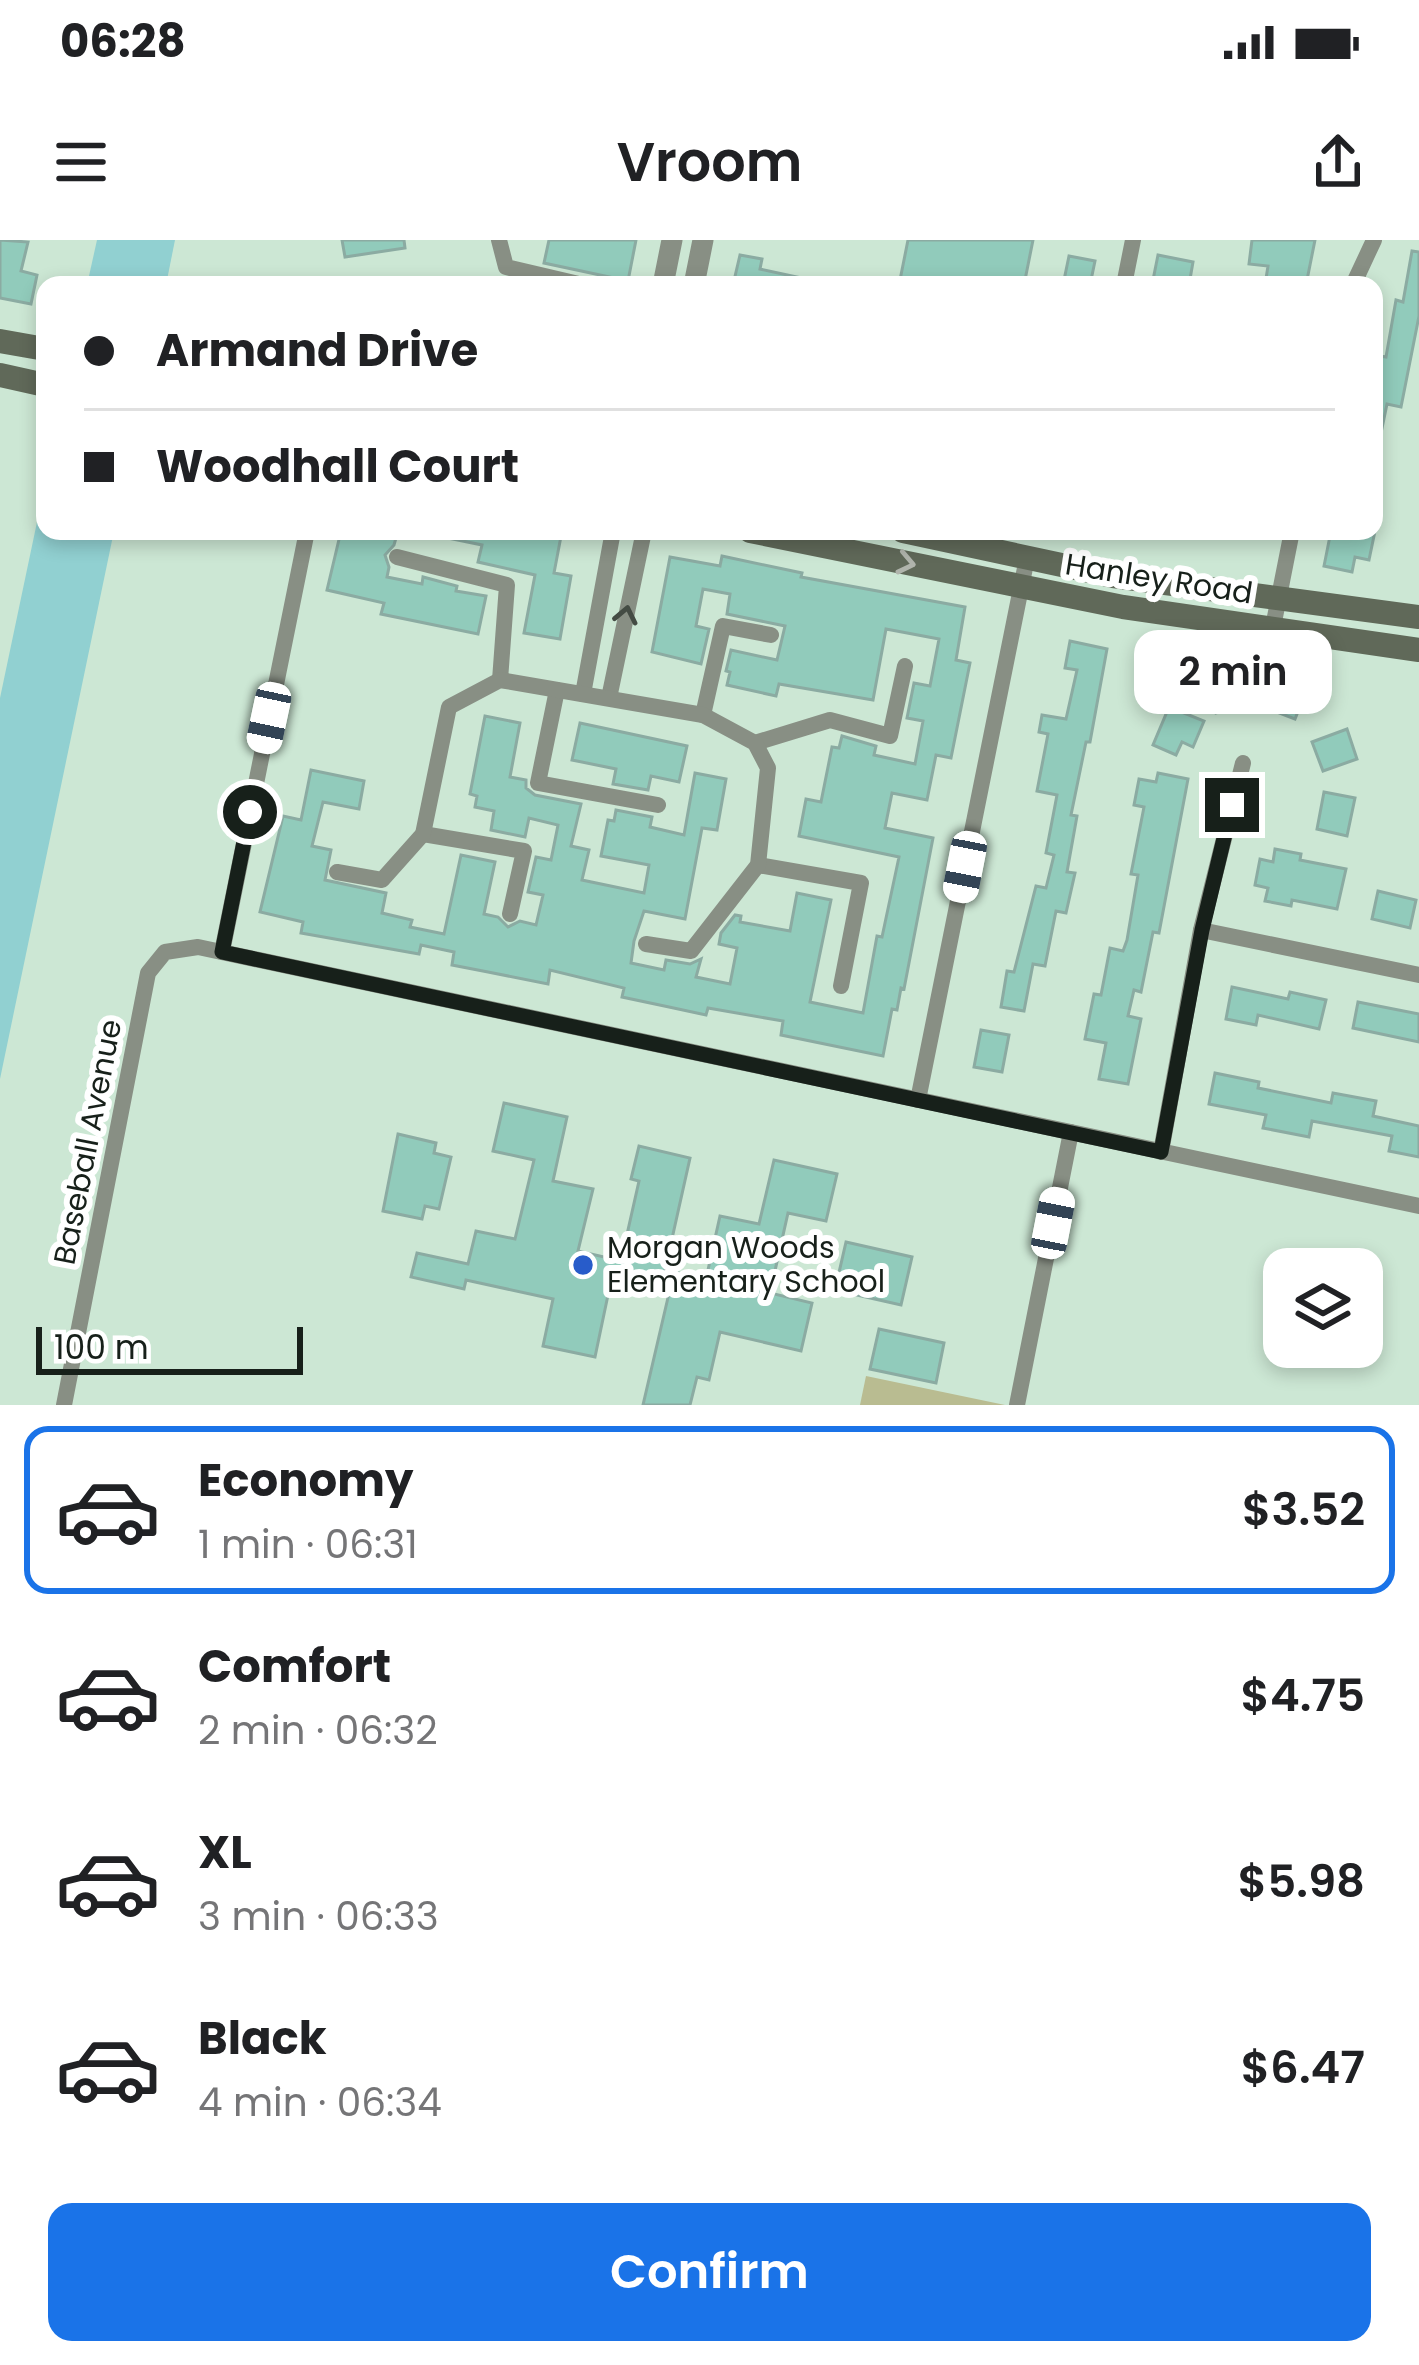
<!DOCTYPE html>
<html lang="en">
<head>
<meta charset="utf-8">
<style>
  body { margin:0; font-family:Poppins,sans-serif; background:#f6f6f6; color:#202124; height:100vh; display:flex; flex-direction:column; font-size:45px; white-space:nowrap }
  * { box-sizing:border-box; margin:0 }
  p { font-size:39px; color:#757577 }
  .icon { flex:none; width:66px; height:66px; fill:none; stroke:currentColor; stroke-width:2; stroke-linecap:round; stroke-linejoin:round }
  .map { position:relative; height:1165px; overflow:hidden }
  .sheet { display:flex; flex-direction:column; background:#fff; flex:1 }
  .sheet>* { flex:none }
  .top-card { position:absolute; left:36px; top:36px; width:1347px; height:264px; border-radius:24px; box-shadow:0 6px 18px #0003; display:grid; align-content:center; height:264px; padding:0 48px; background:#fff }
  .controls { position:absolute; left:1263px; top:1008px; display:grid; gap:24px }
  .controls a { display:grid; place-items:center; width:120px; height:120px; border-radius:24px; background:#fff; box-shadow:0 6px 18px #0003; font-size:60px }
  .scale { position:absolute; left:36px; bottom:30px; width:267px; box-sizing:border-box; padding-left:12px; border:6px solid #17201a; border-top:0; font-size:33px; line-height:42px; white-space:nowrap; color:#17201a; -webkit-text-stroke:9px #fff; paint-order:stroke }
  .end { position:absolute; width:54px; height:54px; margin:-27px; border:15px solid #17201a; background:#fff; box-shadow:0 0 0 6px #fff }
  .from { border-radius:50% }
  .bubble { position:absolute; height:84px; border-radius:24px; background:#fff; box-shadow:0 6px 18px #0003; font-size:39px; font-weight:600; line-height:84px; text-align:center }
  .car { position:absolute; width:36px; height:72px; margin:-36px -18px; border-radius:15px; box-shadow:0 0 9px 3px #0007; background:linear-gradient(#fff 24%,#345 0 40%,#fff 0 76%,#345 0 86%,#fff 0) }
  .top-card b { display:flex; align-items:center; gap:42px; height:114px; font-size:45px }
  .top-card b+b { border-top:3px solid #e0e0e0 }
  .top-card i { width:30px; height:30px; background:#202124 }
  ul { padding:21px 0 0; list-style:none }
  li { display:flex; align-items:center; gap:36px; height:168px; margin:0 24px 18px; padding:0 24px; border:6px solid transparent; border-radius:24px }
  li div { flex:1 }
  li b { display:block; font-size:45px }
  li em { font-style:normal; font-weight:600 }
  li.on { border-color:#1a73e8 }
  li>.icon { width:108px; height:108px; stroke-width:1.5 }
  .cta { display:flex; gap:24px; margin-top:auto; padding:24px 48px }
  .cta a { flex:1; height:138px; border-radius:24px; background:#1a73e8; color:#fff; font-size:48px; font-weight:600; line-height:138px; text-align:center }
  .status { display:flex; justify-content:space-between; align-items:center; height:84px; padding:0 60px; background:#fff; direction:ltr }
  .status svg { height:33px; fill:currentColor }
  header { display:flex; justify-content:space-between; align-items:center; height:156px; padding:0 48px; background:#fff; font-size:54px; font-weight:600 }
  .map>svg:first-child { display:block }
  .green { fill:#b9bc91 }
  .water { fill:#91d0d1 }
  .building { fill:#91cbbb; stroke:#8baba2; stroke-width:3 }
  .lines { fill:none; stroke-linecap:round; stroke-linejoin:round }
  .minor { stroke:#888f84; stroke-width:16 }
  .tertiary { stroke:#888f84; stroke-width:21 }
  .secondary { stroke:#606959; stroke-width:24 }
  .oneway { stroke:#b0b4ac }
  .oneway2 { stroke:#444c44 }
  .route { stroke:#17201a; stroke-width:15 }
  .poi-dot { fill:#285cca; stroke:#fff; stroke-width:4.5 }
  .labels { text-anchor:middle; stroke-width:12; stroke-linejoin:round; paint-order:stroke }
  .street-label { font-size:30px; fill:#17201a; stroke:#fff }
  .poi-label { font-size:30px; fill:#17201a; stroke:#fff; text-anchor:start }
</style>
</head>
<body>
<div class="status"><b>06:28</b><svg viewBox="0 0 49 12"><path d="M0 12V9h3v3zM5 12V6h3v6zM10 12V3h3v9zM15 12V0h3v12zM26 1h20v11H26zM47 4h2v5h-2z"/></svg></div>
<header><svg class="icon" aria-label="menu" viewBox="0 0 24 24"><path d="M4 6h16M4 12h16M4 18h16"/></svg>Vroom<svg class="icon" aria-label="share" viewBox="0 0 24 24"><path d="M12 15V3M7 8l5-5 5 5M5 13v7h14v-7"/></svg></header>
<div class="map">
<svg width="1419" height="1165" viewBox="0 0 1419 1165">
  <rect width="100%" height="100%" fill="#cce7d4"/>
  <!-- green -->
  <path class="green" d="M 866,1136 L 1005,1165 L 860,1165 Z"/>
  <!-- water -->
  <g class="water">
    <path d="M 97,0 L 175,0 L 166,45 L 87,45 Z"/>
    <path d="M 45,244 L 45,291 L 114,291 L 0,839 L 0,458 Z"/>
  </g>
  <!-- building -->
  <g class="building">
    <path d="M 0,0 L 28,2 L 21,31 L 37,35 L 31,64 L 0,58 Z"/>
    <path d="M 342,0 L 404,0 L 405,8 L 345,17 Z"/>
    <path d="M 549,0 L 636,0 L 628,41 L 544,23 Z"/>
    <path d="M 908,0 L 1033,0 L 1024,45 L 899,45 Z"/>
    <path d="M 1252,0 L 1315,0 L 1306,45 L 1265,45 L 1268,26 L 1249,24 Z"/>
    <path d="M 1412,11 L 1419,12 L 1419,76 L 1401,167 L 1387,164 L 1381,193 L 1374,192 L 1374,115 L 1386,117 L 1396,60 L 1403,62 Z"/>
    <path d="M 740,15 L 762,19 L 760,29 L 806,39 L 806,45 L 733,45 Z"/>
    <path d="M 1158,15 L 1193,22 L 1189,45 L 1152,45 Z"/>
    <path d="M 1069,16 L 1095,21 L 1090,45 L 1063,45 Z"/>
    <path d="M 341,291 L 398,291 L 394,305 L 385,315 L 389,327 L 387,337 L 422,344 L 423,337 L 457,346 L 456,351 L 486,356 L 478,394 L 381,374 L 384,363 L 327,350 Z"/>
    <path d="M 449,291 L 562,291 L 554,333 L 571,336 L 560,399 L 524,393 L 535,335 L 478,322 L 482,305 L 448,298 Z"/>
    <path d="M 1331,291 L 1375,291 L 1369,320 L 1355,317 L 1352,332 L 1324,326 Z"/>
    <path d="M 722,316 L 802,333 L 801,337 L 965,367 L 956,420 L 970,423 L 951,518 L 936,515 L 927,560 L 892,553 L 885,588 L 933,598 L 904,749 L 901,748 L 897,770 L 892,769 L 883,816 L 781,795 L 783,781 L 708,768 L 706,775 L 669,767 L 622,757 L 624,748 L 550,730 L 548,744 L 488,732 L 452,725 L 454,712 L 421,705 L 419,714 L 301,693 L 303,682 L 260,672 L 283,576 L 301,580 L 311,530 L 364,541 L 359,569 L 323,562 L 312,606 L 331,610 L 325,640 L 386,653 L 382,673 L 412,680 L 410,687 L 444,694 L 461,615 L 495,622 L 484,674 L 498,677 L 508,687 L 520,681 L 536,685 L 543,655 L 528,652 L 536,617 L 551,620 L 558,585 L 529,578 L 525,597 L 491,590 L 494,571 L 475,567 L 477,556 L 470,554 L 485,476 L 520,483 L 510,537 L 526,540 L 526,548 L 535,555 L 581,564 L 571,606 L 589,610 L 582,640 L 644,653 L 649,625 L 601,616 L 608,580 L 614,581 L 616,570 L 652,577 L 650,587 L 684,595 L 695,533 L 726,539 L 717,590 L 702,588 L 685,679 L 644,671 L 634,701 L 631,723 L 664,730 L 666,720 L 690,724 L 701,719 L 696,737 L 730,744 L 737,708 L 719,704 L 721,693 L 735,675 L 741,676 L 740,682 L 790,691 L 797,653 L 831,660 L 810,762 L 863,773 L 877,696 L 882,697 L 899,617 L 799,596 L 806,559 L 821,562 L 832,507 L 839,508 L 842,496 L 876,506 L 874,515 L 915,524 L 923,481 L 907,478 L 914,443 L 930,446 L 939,399 L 886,389 L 873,460 L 779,444 L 776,456 L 727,445 L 730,432 L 726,431 L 731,410 L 777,420 L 785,386 L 727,374 L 730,354 L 703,349 L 696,386 L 709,389 L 701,424 L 652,412 L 670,317 L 720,326 Z"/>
    <path d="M 1070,401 L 1107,409 L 1090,502 L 1086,502 L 1071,575 L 1077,576 L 1067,632 L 1075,633 L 1066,673 L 1056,671 L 1045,726 L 1033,724 L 1024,771 L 1001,767 L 1007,731 L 1014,732 L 1036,646 L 1046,648 L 1054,615 L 1046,613 L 1057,555 L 1037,551 L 1048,494 L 1039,492 L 1042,475 L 1066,479 L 1077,430 L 1065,428 Z"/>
    <path d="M 1231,426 L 1242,466 L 1216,473 L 1208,443 L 1221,440 L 1218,430 Z"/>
    <path d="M 1280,434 L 1308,446 L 1295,479 L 1266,468 Z"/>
    <path d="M 1169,467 L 1204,481 L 1193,507 L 1182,502 L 1176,515 L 1153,505 Z"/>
    <path d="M 580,483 L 687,506 L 679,542 L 651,536 L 648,550 L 613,544 L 616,529 L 572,520 Z"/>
    <path d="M 1347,489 L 1357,519 L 1323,531 L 1312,502 Z"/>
    <path d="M 1158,533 L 1188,539 L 1159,693 L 1153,692 L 1141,752 L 1134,750 L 1128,776 L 1141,779 L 1128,844 L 1099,839 L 1106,803 L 1085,799 L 1094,754 L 1101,755 L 1110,708 L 1123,711 L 1127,700 L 1138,635 L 1131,634 L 1144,567 L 1134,565 L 1139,539 L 1156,542 Z"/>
    <path d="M 1324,552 L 1355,558 L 1347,596 L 1317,589 Z"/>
    <path d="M 1275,609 L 1301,614 L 1300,620 L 1346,629 L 1337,669 L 1292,660 L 1291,666 L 1265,661 L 1268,648 L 1255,645 L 1260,619 L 1273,622 Z"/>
    <path d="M 1378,651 L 1416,660 L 1410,688 L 1372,679 Z"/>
    <path d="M 1232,747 L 1288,759 L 1290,752 L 1326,760 L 1319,789 L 1258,775 L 1256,785 L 1226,779 Z"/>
    <path d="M 1358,762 L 1419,774 L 1419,802 L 1353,788 Z"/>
    <path d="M 981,790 L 1009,795 L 1002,832 L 974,827 Z"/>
    <path d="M 1215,833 L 1259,842 L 1258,848 L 1331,863 L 1333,853 L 1376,861 L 1373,876 L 1419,886 L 1419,917 L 1389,911 L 1392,896 L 1312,881 L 1309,897 L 1263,888 L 1266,875 L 1209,864 Z"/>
    <path d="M 504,863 L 567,877 L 553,941 L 593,949 L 578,1011 L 621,1021 L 639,941 L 631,939 L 639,906 L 690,918 L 665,1030 L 706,1039 L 720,976 L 759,984 L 774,920 L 837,934 L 826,981 L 788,973 L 770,1053 L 812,1063 L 801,1111 L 720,1092 L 709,1140 L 697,1137 L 690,1165 L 643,1165 L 670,1049 L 612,1036 L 595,1117 L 543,1106 L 553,1059 L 466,1040 L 464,1049 L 411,1037 L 417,1013 L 468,1024 L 476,991 L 515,999 L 534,920 L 493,911 Z"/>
    <path d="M 398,894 L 436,903 L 434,913 L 451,917 L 439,969 L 425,966 L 422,979 L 383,971 Z"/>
    <path d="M 846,1002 L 912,1017 L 901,1065 L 835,1050 Z"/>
    <path d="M 879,1089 L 944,1103 L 936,1143 L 870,1129 Z"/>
  </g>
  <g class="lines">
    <!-- minor -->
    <g class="minor">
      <path d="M 499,0 L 506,27 L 583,45"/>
      <path d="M 1124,45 L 1133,0"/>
      <path d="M 1353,45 L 1374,0"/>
      <path d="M 397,317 L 507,345 L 500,440"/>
      <path d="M 1273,387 L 1292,291"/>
      <path d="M 557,450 L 538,543 L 658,565"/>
      <path d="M 583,454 L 613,291"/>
      <path d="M 609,458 L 644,291"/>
      <path d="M 703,475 L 723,386 L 771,395"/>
      <path d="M 755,503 L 830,480 L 890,496 L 905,426"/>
      <path d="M 423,594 L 524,611 L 510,674"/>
      <path d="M 758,625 L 861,643 L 841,746"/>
      <path d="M 337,632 L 382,640 L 423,594 L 449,467 L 500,440 L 703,475 L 755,503 L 768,528 L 758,625 L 691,711 L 646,704"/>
      <path d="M 1201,690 L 1419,735"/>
      <path d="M 222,712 L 307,291"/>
      <path d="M 918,860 L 1027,318"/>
      <path d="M 1161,912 L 1201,690 L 1243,523"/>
      <path d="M 64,1165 L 148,733 L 165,712 L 198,707 L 1419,966"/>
      <path d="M 1017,1165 L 1071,892"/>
    </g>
    <!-- tertiary -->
    <g class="tertiary">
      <path d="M 663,45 L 672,0"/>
      <path d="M 694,45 L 703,0"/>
    </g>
    <!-- secondary -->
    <g class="secondary">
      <path d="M 0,101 L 45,109"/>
      <path d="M 0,135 L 45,145"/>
      <path d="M 750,291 L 1123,367 L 1419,410"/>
      <path d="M 903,291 L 1113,336 L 1419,377"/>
    </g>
  </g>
  <!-- one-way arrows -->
  <defs><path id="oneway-chevron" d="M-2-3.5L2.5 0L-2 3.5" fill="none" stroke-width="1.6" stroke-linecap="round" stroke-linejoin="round" transform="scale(3)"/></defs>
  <use class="oneway" href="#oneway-chevron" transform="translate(906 323) rotate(12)"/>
  <use class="oneway2" href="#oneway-chevron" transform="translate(626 375) rotate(-78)"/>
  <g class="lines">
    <!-- route -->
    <path class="route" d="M 250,572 L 222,712 L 1161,912 L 1202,690 L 1232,565"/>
  </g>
  <!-- markers -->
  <circle class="poi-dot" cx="583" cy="1025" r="12"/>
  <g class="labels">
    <!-- street labels -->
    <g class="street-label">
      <text transform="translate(1159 339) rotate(9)" y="10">Hanley Road</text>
      <text transform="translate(88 902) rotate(-79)" y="10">Baseball Avenue</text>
    </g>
    <!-- poi labels -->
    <g class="poi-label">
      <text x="607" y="1018">Morgan Woods<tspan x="607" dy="34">Elementary School</tspan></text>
    </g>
  </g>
</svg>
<div class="controls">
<a><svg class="icon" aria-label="layers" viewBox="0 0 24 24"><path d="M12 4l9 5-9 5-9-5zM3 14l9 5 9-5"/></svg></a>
</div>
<div class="scale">100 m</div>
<i class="end from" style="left:250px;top:572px"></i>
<i class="end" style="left:1232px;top:565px"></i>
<div class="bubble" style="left:1134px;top:390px;width:198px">2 min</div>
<i class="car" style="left:269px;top:478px;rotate:192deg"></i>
<i class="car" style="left:965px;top:627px;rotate:191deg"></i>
<i class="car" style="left:1053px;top:983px;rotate:11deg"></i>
<div class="top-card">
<b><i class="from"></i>Armand Drive</b>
<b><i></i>Woodhall Court</b>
</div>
</div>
<section class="sheet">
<ul>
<li class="on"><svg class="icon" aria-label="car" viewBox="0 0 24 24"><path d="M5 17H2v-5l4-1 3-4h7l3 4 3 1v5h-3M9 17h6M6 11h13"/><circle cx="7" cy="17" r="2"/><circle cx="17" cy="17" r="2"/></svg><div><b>Economy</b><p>1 min · 06:31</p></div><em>$3.52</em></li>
<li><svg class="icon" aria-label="car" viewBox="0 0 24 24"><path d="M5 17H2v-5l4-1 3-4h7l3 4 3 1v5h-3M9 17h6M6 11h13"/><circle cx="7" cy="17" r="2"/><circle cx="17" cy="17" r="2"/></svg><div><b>Comfort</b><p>2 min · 06:32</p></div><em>$4.75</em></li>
<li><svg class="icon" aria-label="car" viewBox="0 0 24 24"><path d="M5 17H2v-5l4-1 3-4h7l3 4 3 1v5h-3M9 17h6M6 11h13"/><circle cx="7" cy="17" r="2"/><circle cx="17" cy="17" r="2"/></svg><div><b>XL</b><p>3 min · 06:33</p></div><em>$5.98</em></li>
<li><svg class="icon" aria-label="car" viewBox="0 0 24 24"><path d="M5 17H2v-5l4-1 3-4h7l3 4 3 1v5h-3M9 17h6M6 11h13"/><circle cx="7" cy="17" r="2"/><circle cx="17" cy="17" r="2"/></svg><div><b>Black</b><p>4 min · 06:34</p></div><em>$6.47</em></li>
</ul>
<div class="cta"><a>Confirm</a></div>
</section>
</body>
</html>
